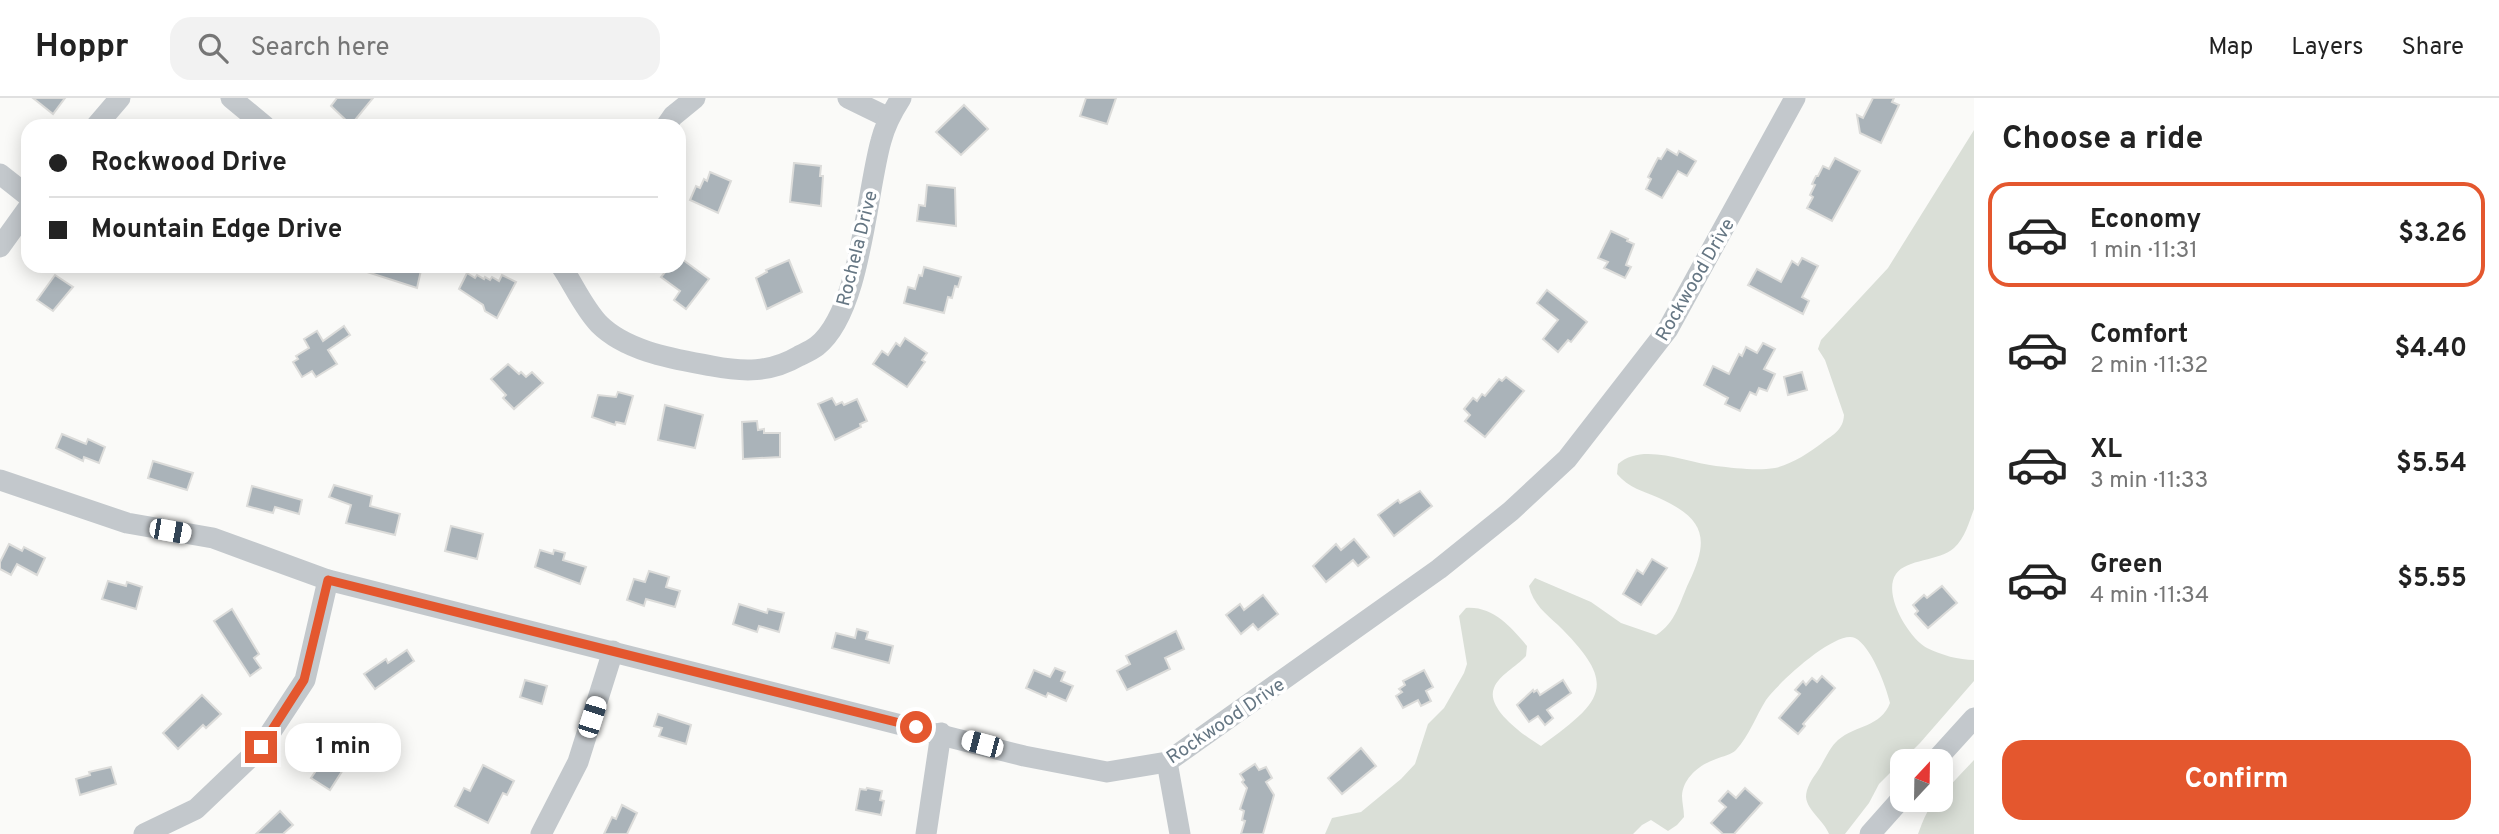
<!DOCTYPE html>
<html lang="en">
<head>
<meta charset="utf-8">
<style>
  body { margin:0; font-family:Overpass,sans-serif; background:#f2f2f2; color:#222; height:100vh; display:flex; flex-direction:column; font-size:26px; white-space:nowrap }
  * { box-sizing:border-box; margin:0 }
  p { font-size:23px; color:#767676 }
  .icon { flex:none; width:38px; height:38px; fill:none; stroke:currentColor; stroke-width:2; stroke-linecap:round; stroke-linejoin:round }
  .map { position:relative; flex:1; overflow:hidden }
  .drawer { display:flex; flex-direction:column; background:#fff; width:525px }
  .drawer>* { flex:none }
  .top-card { position:absolute; left:21px; top:21px; width:665px; height:154px; border-radius:21px; box-shadow:0 4px 18px #0003; display:grid; align-content:center; height:154px; padding:0 28px; background:#fff }
  .needle { width:46px; rotate:22deg }
  .fabs { position:absolute; left:1890px; top:651px; display:grid; gap:14px }
  .fabs a { display:grid; place-items:center; width:63px; height:63px; border-radius:14px; background:#fff; box-shadow:0 4px 18px #0003; font-size:35px }
  .end { position:absolute; width:32px; height:32px; margin:-16px; border:9px solid #e4572e; background:#fff; box-shadow:0 0 0 4px #fff }
  .from { border-radius:50% }
  .bubble { position:absolute; height:49px; border-radius:21px; background:#fff; box-shadow:0 4px 18px #0003; font-size:23px; font-weight:700; line-height:49px; text-align:center }
  .car { position:absolute; width:21px; height:42px; margin:-21px -10px; border-radius:9px; box-shadow:0 0 5px 2px #0007; background:linear-gradient(#fff 24%,#345 0 40%,#fff 0 76%,#345 0 86%,#fff 0) }
  .top-card b { display:flex; align-items:center; gap:24px; height:66px; font-size:26px }
  .top-card b+b { border-top:2px solid #e0e0e0 }
  .top-card i { width:18px; height:18px; background:#222 }
  ul { padding:0; list-style:none }
  li { display:flex; align-items:center; gap:21px; height:105px; margin:0 14px 10px; padding:0 14px; border:4px solid transparent; border-radius:21px }
  li div { flex:1 }
  li b { display:block; font-size:26px }
  li em { font-style:normal; font-weight:700 }
  li.active { border-color:#e4572e }
  li>.icon { width:63px; height:63px; stroke-width:1.5 }
  h2 { padding:0 28px; font-size:32px; line-height:84px }
  .cta { display:flex; gap:14px; margin-top:auto; padding:14px 28px }
  .cta a { flex:1; height:80px; border-radius:21px; background:#e4572e; color:#fff; font-size:28px; font-weight:700; line-height:80px; text-align:center }
  header { display:flex; align-items:center; gap:42px; box-sizing:border-box; height:98px; padding:0 35px; background:#fff; border-bottom:2px solid #e0e0e0 }
  header strong { font-size:33px }
  nav { display:flex; gap:38px; margin-inline-start:auto; font-size:24px }
  .search { width:490px; height:63px; background:#f2f2f2; display:flex; align-items:center; gap:18px; box-sizing:border-box; padding:0 24px; border-radius:21px; color:#767676; font-size:26px }
  main { display:flex; flex:1; min-height:0 }
  .map>svg:first-child { display:block }
  .green { fill:#dadfd7 }
  .building { fill:#aab3b9; stroke:#dcdcda; stroke-width:2 }
  .lines { fill:none; stroke-linecap:round; stroke-linejoin:round }
  .minor { stroke:#c3c8cc; stroke-width:21 }
  .route { stroke:#e4572e; stroke-width:9 }
  .labels { text-anchor:middle; stroke-width:7; stroke-linejoin:round; paint-order:stroke }
  .street-label { font-size:19px; fill:#657683; stroke:#fff }
</style>
</head>
<body>
<header>
<strong>Hoppr</strong>
<div class="search"><svg class="icon" aria-label="search" viewBox="0 0 24 24"><circle cx="10" cy="10" r="6"/><path d="M15 15l6 6"/></svg>Search here</div>
<nav><a>Map</a><a>Layers</a><a>Share</a></nav>
</header>
<main>
<div class="map">
<svg width="1974" height="736" viewBox="0 0 1974 736">
  <rect width="100%" height="100%" fill="#fafaf8"/>
  <!-- green -->
  <g class="green">
    <path d="M 1974,32 L 1974,411 C 1969,424 1965,440 1954,450 C 1940,463 1906,461 1896,476 C 1882,496 1909,540 1927,550 C 1941,557 1959,562 1974,562 L 1974,583 L 1920,645 L 1879,686 L 1869,705 L 1845,736 L 1829,736 C 1824,723 1807,712 1806,699 C 1806,690 1812,681 1817,674 C 1824,664 1829,650 1838,642 C 1856,627 1881,629 1890,605 C 1886,588 1871,548 1855,540 C 1836,531 1777,586 1766,602 C 1756,618 1749,638 1736,652 C 1731,657 1723,658 1716,661 C 1701,666 1683,679 1682,698 C 1682,704 1684,712 1684,719 L 1677,727 L 1668,733 L 1651,722 L 1642,727 L 1633,736 L 1325,736 L 1332,720 L 1361,714 L 1401,681 L 1415,666 L 1428,626 L 1444,610 L 1464,575 L 1467,566 L 1459,518 L 1466,510 C 1493,508 1511,529 1527,548 L 1526,558 C 1516,569 1499,577 1494,590 C 1485,611 1526,639 1541,648 C 1604,602 1619,587 1558,527 C 1546,516 1533,506 1529,488 L 1535,480 L 1591,504 L 1621,525 L 1656,537 C 1676,525 1680,503 1689,484 C 1711,439 1703,420 1659,400 C 1643,393 1629,390 1617,376 L 1618,366 C 1643,344 1687,365 1716,368 C 1734,370 1757,373 1775,370 C 1792,366 1809,355 1822,345 C 1834,336 1843,332 1844,317 L 1825,262 L 1818,251 L 1821,242 L 1888,170 Z"/>
    <path d="M 1974,662 L 1974,736 L 1918,736 C 1923,724 1928,705 1941,702 L 1941,697 Z"/>
  </g>
  <!-- building -->
  <g class="building">
    <path d="M 33,0 L 65,0 L 53,16 Z"/>
    <path d="M 337,0 L 373,0 L 351,27 L 331,8 Z"/>
    <path d="M 1086,0 L 1116,0 L 1107,26 L 1080,18 Z"/>
    <path d="M 1873,0 L 1894,0 L 1892,4 L 1899,7 L 1881,45 L 1860,35 L 1857,17 L 1863,20 Z"/>
    <path d="M 964,7 L 988,31 L 961,57 L 936,34 Z"/>
    <path d="M 1667,51 L 1677,57 L 1679,53 L 1696,63 L 1687,78 L 1678,73 L 1662,100 L 1646,91 L 1651,81 L 1648,79 L 1658,60 L 1661,61 Z"/>
    <path d="M 1835,60 L 1860,73 L 1832,123 L 1807,110 L 1813,99 L 1810,97 L 1815,87 L 1812,86 L 1816,78 L 1818,78 L 1823,68 L 1829,71 Z"/>
    <path d="M 794,65 L 821,68 L 820,78 L 823,78 L 821,108 L 790,104 Z"/>
    <path d="M 710,74 L 731,83 L 718,115 L 690,102 L 696,88 L 700,90 L 704,81 L 707,83 Z"/>
    <path d="M 927,87 L 955,90 L 956,128 L 917,123 L 919,107 L 925,108 Z"/>
    <path d="M 1611,133 L 1628,141 L 1627,143 L 1634,146 L 1626,167 L 1631,169 L 1625,180 L 1604,170 L 1608,164 L 1598,160 Z"/>
    <path d="M 679,159 L 709,181 L 686,211 L 674,202 L 680,193 L 661,179 L 670,168 L 679,168 Z"/>
    <path d="M 1802,160 L 1818,168 L 1802,199 L 1809,203 L 1803,216 L 1748,187 L 1757,171 L 1781,184 L 1792,163 L 1798,167 Z"/>
    <path d="M 789,162 L 802,194 L 767,211 L 756,180 L 767,174 L 766,172 Z"/>
    <path d="M 362,168 L 422,168 L 417,190 L 361,172 Z"/>
    <path d="M 924,169 L 961,179 L 958,189 L 955,188 L 952,200 L 948,199 L 944,215 L 904,205 L 908,189 L 915,191 L 919,177 L 922,178 Z"/>
    <path d="M 467,175 L 475,180 L 477,177 L 484,181 L 485,179 L 490,182 L 492,179 L 499,183 L 502,177 L 516,184 L 497,220 L 485,213 L 483,207 L 459,191 Z"/>
    <path d="M 55,177 L 73,189 L 53,213 L 37,202 Z"/>
    <path d="M 1547,192 L 1587,224 L 1571,244 L 1568,242 L 1558,254 L 1543,241 L 1558,222 L 1537,205 Z"/>
    <path d="M 344,228 L 350,237 L 328,252 L 337,266 L 316,279 L 312,273 L 302,279 L 293,264 L 298,261 L 296,258 L 309,250 L 304,241 L 317,233 L 323,243 Z"/>
    <path d="M 905,240 L 927,255 L 922,262 L 925,264 L 907,289 L 873,266 L 882,253 L 888,257 L 896,245 L 900,248 Z"/>
    <path d="M 1763,245 L 1775,251 L 1764,271 L 1775,276 L 1767,293 L 1759,290 L 1756,297 L 1750,294 L 1740,313 L 1725,306 L 1728,300 L 1704,287 L 1713,268 L 1729,276 L 1739,256 L 1742,258 L 1746,249 L 1757,255 Z"/>
    <path d="M 508,266 L 519,276 L 521,274 L 526,279 L 532,274 L 543,285 L 514,311 L 503,300 L 506,297 L 491,281 Z"/>
    <path d="M 1802,274 L 1807,292 L 1788,297 L 1784,279 Z"/>
    <path d="M 1506,279 L 1524,293 L 1485,339 L 1465,323 L 1470,317 L 1464,311 L 1473,300 L 1477,303 L 1482,296 L 1485,298 L 1499,281 L 1502,283 Z"/>
    <path d="M 618,294 L 633,298 L 625,326 L 616,324 L 615,327 L 592,319 L 598,297 L 616,299 Z"/>
    <path d="M 832,300 L 836,307 L 842,304 L 844,307 L 857,301 L 867,323 L 860,326 L 861,329 L 835,342 L 818,306 Z"/>
    <path d="M 665,307 L 703,317 L 695,350 L 658,342 Z"/>
    <path d="M 757,323 L 758,332 L 764,331 L 764,335 L 780,335 L 780,359 L 743,361 L 742,324 Z"/>
    <path d="M 62,336 L 86,346 L 88,341 L 105,349 L 99,365 L 84,359 L 83,363 L 56,350 Z"/>
    <path d="M 153,363 L 193,375 L 187,392 L 148,380 Z"/>
    <path d="M 334,387 L 372,398 L 370,408 L 400,416 L 395,437 L 346,425 L 351,407 L 329,399 Z"/>
    <path d="M 252,388 L 302,402 L 299,416 L 275,409 L 273,415 L 247,408 Z"/>
    <path d="M 1420,393 L 1432,408 L 1394,438 L 1378,417 L 1398,402 L 1400,405 Z"/>
    <path d="M 451,428 L 483,436 L 477,461 L 445,453 Z"/>
    <path d="M 1354,441 L 1369,459 L 1358,468 L 1353,462 L 1326,484 L 1313,468 L 1336,446 L 1341,452 Z"/>
    <path d="M 9,446 L 22,453 L 24,449 L 45,460 L 37,477 L 17,466 L 11,477 L 0,471 L 0,464 Z"/>
    <path d="M 540,452 L 553,456 L 554,452 L 565,455 L 563,462 L 586,469 L 580,486 L 535,469 Z"/>
    <path d="M 1652,461 L 1667,470 L 1641,507 L 1623,496 L 1637,472 L 1643,476 Z"/>
    <path d="M 649,473 L 669,479 L 666,489 L 680,493 L 675,509 L 646,501 L 644,508 L 627,502 L 634,481 L 645,484 Z"/>
    <path d="M 108,483 L 126,488 L 127,484 L 142,489 L 136,511 L 102,501 Z"/>
    <path d="M 1942,488 L 1957,505 L 1928,530 L 1915,516 L 1918,513 L 1913,507 L 1924,497 L 1927,500 Z"/>
    <path d="M 1263,497 L 1278,516 L 1258,532 L 1253,526 L 1241,536 L 1226,517 L 1240,506 L 1244,512 Z"/>
    <path d="M 739,506 L 767,515 L 768,511 L 784,515 L 779,534 L 759,528 L 757,534 L 733,526 Z"/>
    <path d="M 232,511 L 259,556 L 254,560 L 261,570 L 250,578 L 214,523 Z"/>
    <path d="M 857,531 L 868,534 L 866,541 L 893,548 L 889,565 L 832,550 L 836,535 L 855,540 Z"/>
    <path d="M 1176,533 L 1184,551 L 1165,560 L 1170,571 L 1127,592 L 1117,573 L 1130,566 L 1126,558 Z"/>
    <path d="M 407,552 L 414,563 L 375,591 L 364,576 L 386,561 L 388,565 Z"/>
    <path d="M 1055,570 L 1065,574 L 1061,583 L 1073,588 L 1066,603 L 1048,595 L 1046,599 L 1026,590 L 1034,572 L 1050,579 Z"/>
    <path d="M 1424,572 L 1433,589 L 1426,593 L 1431,603 L 1421,608 L 1418,602 L 1403,610 L 1396,598 L 1402,594 L 1399,591 L 1405,587 L 1403,583 Z"/>
    <path d="M 1822,578 L 1835,590 L 1803,626 L 1805,628 L 1798,636 L 1779,620 L 1800,596 L 1795,592 L 1803,583 L 1806,587 L 1812,580 L 1817,584 Z"/>
    <path d="M 525,582 L 547,588 L 542,606 L 520,599 Z"/>
    <path d="M 1563,582 L 1571,595 L 1547,612 L 1553,620 L 1545,627 L 1538,618 L 1529,624 L 1517,607 L 1533,592 L 1534,594 L 1537,592 L 1540,597 Z"/>
    <path d="M 202,597 L 221,616 L 206,630 L 203,627 L 178,651 L 163,635 Z"/>
    <path d="M 658,616 L 691,627 L 686,646 L 659,638 L 662,630 L 654,628 Z"/>
    <path d="M 339,639 L 357,650 L 330,692 L 311,680 Z"/>
    <path d="M 1361,650 L 1376,668 L 1342,696 L 1328,680 Z"/>
    <path d="M 1255,666 L 1259,672 L 1266,669 L 1272,680 L 1266,684 L 1274,697 L 1263,736 L 1241,736 L 1245,723 L 1242,722 L 1244,713 L 1240,711 L 1247,690 L 1242,684 L 1244,682 L 1240,676 Z"/>
    <path d="M 483,667 L 514,683 L 507,697 L 503,695 L 488,725 L 455,708 L 464,690 L 470,693 Z"/>
    <path d="M 111,669 L 116,686 L 80,697 L 76,681 L 90,677 L 89,674 Z"/>
    <path d="M 867,690 L 882,693 L 880,702 L 884,703 L 881,717 L 856,712 L 860,691 L 866,692 Z"/>
    <path d="M 1745,690 L 1762,705 L 1734,736 L 1723,736 L 1711,725 L 1726,709 L 1719,703 L 1728,693 L 1736,700 Z"/>
    <path d="M 622,707 L 637,715 L 627,736 L 604,736 L 612,719 L 616,721 Z"/>
    <path d="M 280,713 L 293,727 L 283,736 L 256,736 Z"/>
  </g>
  <g class="lines">
    <!-- minor -->
    <g class="minor">
      <path d="M 231,0 L 265,28"/>
      <path d="M 848,0 L 889,20"/>
      <path d="M 96,28 L 120,0"/>
      <path d="M 666,28 L 673,18 L 695,0"/>
      <path d="M 0,76 L 28,98"/>
      <path d="M 0,149 L 28,110"/>
      <path d="M 561,168 C 574,187 583,209 599,226 C 627,254 675,261 712,268 C 743,274 770,275 799,258 C 805,255 812,252 817,248 C 861,213 866,96 881,43 C 885,27 892,14 901,0"/>
      <path d="M 0,382 L 127,425 L 213,440 L 328,482 L 1024,658 L 1107,674 L 1167,664 L 1439,471 L 1511,413 L 1567,361 L 1668,231 L 1795,0"/>
      <path d="M 1935,663 L 1974,620"/>
      <path d="M 1167,664 L 1180,736"/>
      <path d="M 144,736 L 196,711 L 261,649 L 305,582 L 328,482"/>
      <path d="M 541,736 L 578,664 L 613,553"/>
      <path d="M 926,736 L 941,635"/>
      <path d="M 1870,736 L 1902,700"/>
    </g>
  </g>
  <g class="lines">
    <!-- route -->
    <path class="route" d="M 261,649 L 304,582 L 328,482 L 916,629"/>
  </g>
  <g class="labels">
    <!-- street labels -->
    <g class="street-label">
      <text transform="translate(856 150) rotate(-76)" y="7">Rochela Drive</text>
      <text transform="translate(1694 181) rotate(-60)" y="7">Rockwood Drive</text>
      <text transform="translate(1225 622) rotate(-34)" y="7">Rockwood Drive</text>
    </g>
  </g>
</svg>
<div class="fabs">
<a><svg class="needle" viewBox="-14 -14 28 28"><path d="M0-13l5 13h-10z" fill="#e53935"/><path d="M0 13l5-13h-10z" fill="#767676"/></svg></a>
</div>
<i class="end from" style="left:916px;top:629px"></i>
<i class="end" style="left:261px;top:649px"></i>
<div class="bubble" style="left:285px;top:625px;width:116px">1 min</div>
<i class="car" style="left:170px;top:433px;rotate:100deg"></i>
<i class="car" style="left:592px;top:619px;rotate:18deg"></i>
<i class="car" style="left:982px;top:646px;rotate:285deg"></i>
<div class="top-card">
<b><i class="from"></i>Rockwood Drive</b>
<b><i></i>Mountain Edge Drive</b>
</div>
</div>
<section class="drawer">
<h2>Choose a ride</h2>
<ul>
<li class="active"><svg class="icon" aria-label="car" viewBox="0 0 24 24"><path d="M5 17H2v-5l4-1 3-4h7l3 4 3 1v5h-3M9 17h6M6 11h13"/><circle cx="7" cy="17" r="2"/><circle cx="17" cy="17" r="2"/></svg><div><b>Economy</b><p>1 min · 11:31</p></div><em>$3.26</em></li>
<li><svg class="icon" aria-label="car" viewBox="0 0 24 24"><path d="M5 17H2v-5l4-1 3-4h7l3 4 3 1v5h-3M9 17h6M6 11h13"/><circle cx="7" cy="17" r="2"/><circle cx="17" cy="17" r="2"/></svg><div><b>Comfort</b><p>2 min · 11:32</p></div><em>$4.40</em></li>
<li><svg class="icon" aria-label="car" viewBox="0 0 24 24"><path d="M5 17H2v-5l4-1 3-4h7l3 4 3 1v5h-3M9 17h6M6 11h13"/><circle cx="7" cy="17" r="2"/><circle cx="17" cy="17" r="2"/></svg><div><b>XL</b><p>3 min · 11:33</p></div><em>$5.54</em></li>
<li><svg class="icon" aria-label="car" viewBox="0 0 24 24"><path d="M5 17H2v-5l4-1 3-4h7l3 4 3 1v5h-3M9 17h6M6 11h13"/><circle cx="7" cy="17" r="2"/><circle cx="17" cy="17" r="2"/></svg><div><b>Green</b><p>4 min · 11:34</p></div><em>$5.55</em></li>
</ul>
<div class="cta"><a>Confirm</a></div>
</section>
</main>
</body>
</html>
